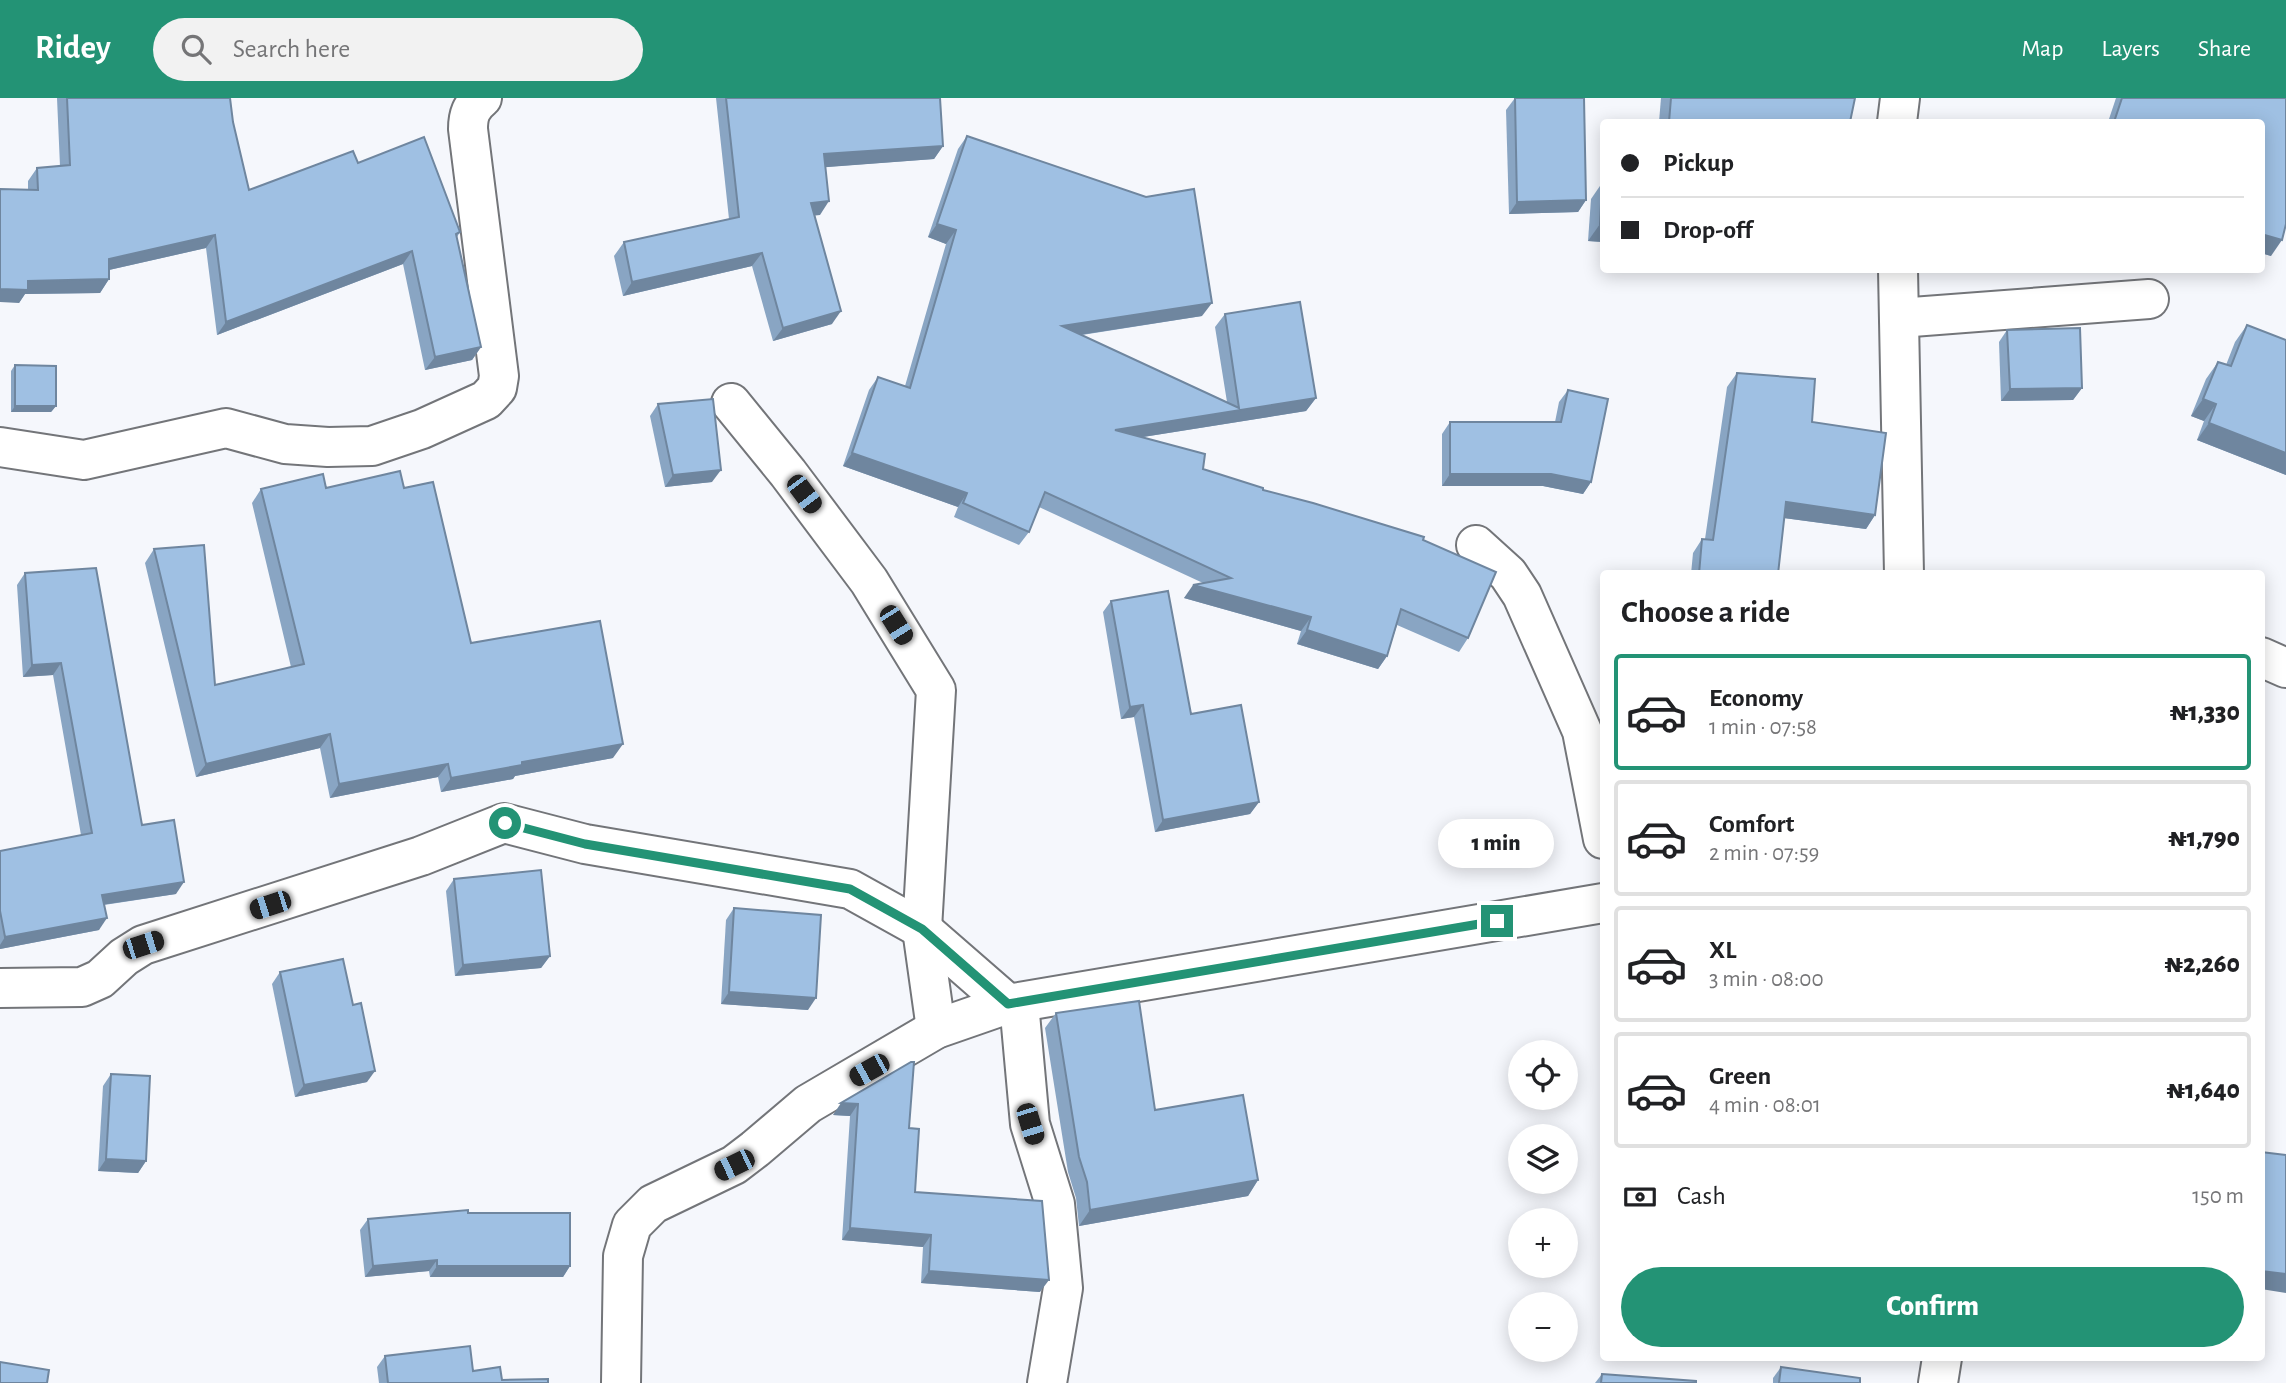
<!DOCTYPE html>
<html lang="en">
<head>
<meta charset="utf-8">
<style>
  body { margin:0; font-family:"Alegreya Sans",sans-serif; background:#f2f2f2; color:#202124; height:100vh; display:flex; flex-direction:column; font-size:26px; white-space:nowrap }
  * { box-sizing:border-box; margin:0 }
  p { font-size:23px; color:#757577 }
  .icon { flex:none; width:38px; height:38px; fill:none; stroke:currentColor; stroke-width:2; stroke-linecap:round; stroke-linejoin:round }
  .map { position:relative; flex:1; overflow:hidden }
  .panel { position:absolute; left:1600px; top:472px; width:665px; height:791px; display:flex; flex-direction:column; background:#fff; border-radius:7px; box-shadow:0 4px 18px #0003 }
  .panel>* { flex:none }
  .banner { position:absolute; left:1600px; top:21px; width:665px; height:154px; border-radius:7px; box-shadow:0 4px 18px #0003; display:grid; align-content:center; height:154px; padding:0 21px; background:#fff }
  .fabs { position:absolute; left:1508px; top:942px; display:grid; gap:14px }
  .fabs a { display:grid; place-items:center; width:70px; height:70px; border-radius:50%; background:#fff; box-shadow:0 4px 18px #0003; font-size:35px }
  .end { position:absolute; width:32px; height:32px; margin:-16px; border:9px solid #239375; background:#fff; box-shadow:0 0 0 4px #fff }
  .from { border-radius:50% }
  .bubble { position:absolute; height:49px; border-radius:24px; background:#fff; box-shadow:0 4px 18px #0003; font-size:23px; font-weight:800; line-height:49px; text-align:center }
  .car { position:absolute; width:21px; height:42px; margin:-21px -10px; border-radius:9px; box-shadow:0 0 5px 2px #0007; background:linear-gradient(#222 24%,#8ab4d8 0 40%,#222 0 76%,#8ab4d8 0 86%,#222 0) }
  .banner b { display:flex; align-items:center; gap:24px; height:66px; font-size:26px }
  .banner b+b { border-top:2px solid #e0e0e0 }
  .banner i { width:18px; height:18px; background:#202124 }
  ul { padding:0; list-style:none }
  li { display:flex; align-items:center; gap:21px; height:116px; margin:0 14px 10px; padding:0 7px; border:4px solid #e0e0e0; border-radius:7px }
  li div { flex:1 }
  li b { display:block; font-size:26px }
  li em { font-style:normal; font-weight:800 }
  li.active { border-color:#239375 }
  li>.icon { width:63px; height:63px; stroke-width:1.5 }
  h2 { padding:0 21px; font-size:32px; line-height:84px }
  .pay { display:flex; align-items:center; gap:18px; height:77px; padding:0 21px; font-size:26px }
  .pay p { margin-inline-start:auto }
  .button { display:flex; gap:14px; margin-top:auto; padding:14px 21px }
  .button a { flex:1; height:80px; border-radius:42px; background:#239375; color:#fff; font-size:28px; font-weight:800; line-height:80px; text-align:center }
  header { display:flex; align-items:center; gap:42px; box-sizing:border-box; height:98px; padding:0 35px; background:#239375; color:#fff }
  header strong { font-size:33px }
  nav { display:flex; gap:38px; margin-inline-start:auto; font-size:24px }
  .search { width:490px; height:63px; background:#f2f2f2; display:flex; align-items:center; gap:18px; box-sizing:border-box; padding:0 24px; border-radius:38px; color:#757577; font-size:26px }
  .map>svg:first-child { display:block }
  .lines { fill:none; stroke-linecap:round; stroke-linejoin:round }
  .minor-casing { stroke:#737579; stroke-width:42 }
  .minor { stroke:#fff; stroke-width:38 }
  .wall { fill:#89a5c3 }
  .shaded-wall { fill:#6f869f }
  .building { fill:#9fc0e3; stroke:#6f869f; stroke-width:2 }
  .route { stroke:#239375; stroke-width:9 }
</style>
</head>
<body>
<header>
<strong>Ridey</strong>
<div class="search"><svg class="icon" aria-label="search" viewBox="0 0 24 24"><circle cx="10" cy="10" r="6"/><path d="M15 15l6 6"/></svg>Search here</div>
<nav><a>Map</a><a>Layers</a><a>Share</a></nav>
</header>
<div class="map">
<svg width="2286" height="1285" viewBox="0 0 2286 1285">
  <rect width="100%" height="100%" fill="#f5f7fc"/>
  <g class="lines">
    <!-- minor casing -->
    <g class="minor-casing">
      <g id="minor">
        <path d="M 1897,24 L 1900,0"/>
        <path d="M 1898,172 L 1904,476"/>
        <path d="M 1899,220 L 2149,201"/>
        <path d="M 731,305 L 788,375 L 869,483 L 936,592 L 922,831 L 936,931"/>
        <path d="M 0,349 L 84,362 L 226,330 L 285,346 L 328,349 L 372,348 L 422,331 L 486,302 L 497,290 L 499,278 L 468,31 C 468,17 471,9 482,0"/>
        <path d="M 1476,447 L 1508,476 L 1522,497 L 1582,633 L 1603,741"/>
        <path d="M 2261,559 L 2286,570"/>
        <path d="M 0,890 L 82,889 L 100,881 L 124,859 L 143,847 L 421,758 L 504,725 L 585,746 L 850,791 L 922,831 L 1008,906"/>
        <path d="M 1019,905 L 1030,1026 L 1055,1106 L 1063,1190 L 1047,1285"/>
        <path d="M 621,1285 L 623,1158 L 632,1127 L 653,1106 L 734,1067 L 755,1051 L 808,1006 L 936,931 L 1008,906 L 1603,805"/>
        <path d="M 1938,1285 L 1942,1260"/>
      </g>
    </g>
    <!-- minor -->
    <use href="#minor" class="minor"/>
  </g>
  <!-- wall -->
  <g class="wall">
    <path d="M 57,0 L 230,0 L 233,24 L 249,92 L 358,65 L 460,134 L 457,139 L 481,249 L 472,262 L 425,272 L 403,166 L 217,237 L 206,150 L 109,172 L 109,181 L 100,195 L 25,196 L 19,205 L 28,92 L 28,83 L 37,70 L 60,68 Z"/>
    <path d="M 716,0 L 940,0 L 943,48 L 934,61 L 825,69 L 820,117 L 815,117 L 832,226 L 773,243 L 752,168 L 623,198 L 614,158 L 624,144 L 729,121 Z"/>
    <path d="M 1515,0 L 1586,102 L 1578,114 L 1509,116 L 1506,12 Z"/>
    <path d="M 1661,0 L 1855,0 L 1850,24 L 1659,24 Z"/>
    <path d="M 2116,0 L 2286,0 L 2271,158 L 2261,155 L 2261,24 L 2108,24 Z"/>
    <path d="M 967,38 L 1202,218 L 1082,237 L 1227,304 L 1215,229 L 1225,216 L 1316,300 L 1306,313 L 1143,339 L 1203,371 L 1263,392 L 1423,442 L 1468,540 L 1459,554 L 1397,527 L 1387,558 L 1378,571 L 1297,546 L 1301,533 L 1184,500 L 1203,485 L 1039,409 L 1029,434 L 1019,447 L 954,419 L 958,409 L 843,368 L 869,292 L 878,279 L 905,288 L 946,146 L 928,139 L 958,51 Z"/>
    <path d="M 1602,85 L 1603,144 L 1588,143 L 1591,101 Z"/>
    <path d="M 2247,227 L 2286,242 L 2286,377 L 2197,342 L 2204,323 L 2191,318 L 2206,281 L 2218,264 L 2226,267 L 2235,244 Z"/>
    <path d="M 2007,232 L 2082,290 L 2073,302 L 2001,303 L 1999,244 Z"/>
    <path d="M 15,267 L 56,308 L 51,314 L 11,314 L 11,273 Z"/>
    <path d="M 1737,275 L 1812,324 L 1875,417 L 1866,431 L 1784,420 L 1778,476 L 1691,476 L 1693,455 L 1702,441 L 1705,441 L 1727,289 Z"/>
    <path d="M 1568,292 L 1591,384 L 1583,396 L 1543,388 L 1442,388 L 1442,336 L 1450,324 L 1555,324 L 1559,304 Z"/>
    <path d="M 658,306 L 712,384 L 665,389 L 650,318 Z"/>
    <path d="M 404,390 L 471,545 L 613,660 L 515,678 L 513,681 L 441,694 L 438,679 L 330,700 L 320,650 L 196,679 L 145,465 L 154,451 L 215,587 L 291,569 L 252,405 L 261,391 Z"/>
    <path d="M 25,475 L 142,727 L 176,796 L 104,807 L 99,832 L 0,851 L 0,753 L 81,737 L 53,577 L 23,579 L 17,487 Z"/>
    <path d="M 1111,503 L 1191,616 L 1259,704 L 1250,716 L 1155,734 L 1134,619 L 1121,621 L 1103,514 Z"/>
    <path d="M 454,781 L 550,858 L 541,870 L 455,878 L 446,793 Z"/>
    <path d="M 734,810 L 808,912 L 721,906 L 726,822 Z"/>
    <path d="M 280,874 L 367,984 L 295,999 L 272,886 Z"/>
    <path d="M 1056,915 L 1155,1012 L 1258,1082 L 1248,1098 L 1079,1128 L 1076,1100 L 1068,1074 L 1045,930 Z"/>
    <path d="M 914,964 L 909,1030 L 915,1094 L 1040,1194 L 921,1185 L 923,1149 L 842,1142 L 850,1018 L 833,1017 Z"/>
    <path d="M 111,976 L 146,1063 L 138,1075 L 98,1073 L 103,988 Z"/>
    <path d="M 468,1115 L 570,1168 L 563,1179 L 430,1179 L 429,1173 L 365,1179 L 360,1132 L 368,1121 Z"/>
    <path d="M 385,1258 L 473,1273 L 502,1282 L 548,1285 L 379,1285 L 377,1269 Z"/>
    <path d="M 1781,1269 L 1860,1285 L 1773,1285 L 1773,1280 Z"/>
    <path d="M 1602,1276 L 1696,1285 L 1595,1285 Z"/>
  </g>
  <!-- shaded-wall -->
  <g class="shaded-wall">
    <path d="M 943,48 L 934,61 L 815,70 L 824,56 Z"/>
    <path d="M 1586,102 L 1578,114 L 1509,116 L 1517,104 Z"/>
    <path d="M 829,103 L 820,117 L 802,119 L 811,105 Z"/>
    <path d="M 937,126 L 956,132 L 946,146 L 928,139 Z"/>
    <path d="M 1600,126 L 1603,127 L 1603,144 L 1588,143 Z"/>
    <path d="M 2261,136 L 2282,142 L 2271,158 L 2261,155 Z"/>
    <path d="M 215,137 L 206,150 L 100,174 L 109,161 Z"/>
    <path d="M 412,153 L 403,166 L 217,237 L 226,224 Z"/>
    <path d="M 762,155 L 752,168 L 623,198 L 632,184 Z"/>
    <path d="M 109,181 L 100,195 L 25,196 L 19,205 L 0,204 L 0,191 L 28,183 Z"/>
    <path d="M 1212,205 L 1202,218 L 1053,241 L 1062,228 Z"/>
    <path d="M 841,213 L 832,226 L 773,243 L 783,230 Z"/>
    <path d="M 481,249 L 472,262 L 425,272 L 435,259 Z"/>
    <path d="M 2082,290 L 2073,302 L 2001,303 L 2010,291 Z"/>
    <path d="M 1316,300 L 1306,313 L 1105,345 L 1115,332 Z"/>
    <path d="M 2203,301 L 2216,306 L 2204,323 L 2191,318 Z"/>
    <path d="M 15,308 L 56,308 L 51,314 L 11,314 Z"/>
    <path d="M 2209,325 L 2286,355 L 2286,377 L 2197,342 Z"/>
    <path d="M 852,355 L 967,395 L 958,409 L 843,368 Z"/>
    <path d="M 721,372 L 712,384 L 665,389 L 673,377 Z"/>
    <path d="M 1450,376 L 1551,376 L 1591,384 L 1583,396 L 1543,388 L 1442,388 Z"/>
    <path d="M 1786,404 L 1875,417 L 1866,431 L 1776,419 Z"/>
    <path d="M 1193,487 L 1311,519 L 1301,533 L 1184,500 Z"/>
    <path d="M 1307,532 L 1387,558 L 1378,571 L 1297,546 Z"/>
    <path d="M 61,565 L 53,577 L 23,579 L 32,567 Z"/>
    <path d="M 1143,607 L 1134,619 L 1121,621 L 1130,609 Z"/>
    <path d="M 330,636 L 320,650 L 196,679 L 206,666 Z"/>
    <path d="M 623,646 L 613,660 L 515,678 L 513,681 L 441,694 L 451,680 L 522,664 Z"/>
    <path d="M 448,666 L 438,679 L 330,700 L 339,686 Z"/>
    <path d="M 1259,704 L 1250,716 L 1155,734 L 1163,722 Z"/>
    <path d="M 184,784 L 176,796 L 94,808 L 102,797 Z"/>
    <path d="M 107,820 L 99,832 L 0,851 L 0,847 L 5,839 Z"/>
    <path d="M 550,858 L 541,870 L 455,878 L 463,867 Z"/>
    <path d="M 729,894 L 816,900 L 808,912 L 721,906 Z"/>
    <path d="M 375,973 L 367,984 L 295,999 L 304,987 Z"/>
    <path d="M 841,1005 L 858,1006 L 850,1018 L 833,1017 Z"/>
    <path d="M 106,1061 L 146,1063 L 138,1075 L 98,1073 Z"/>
    <path d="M 1258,1082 L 1248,1098 L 1079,1128 L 1090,1112 Z"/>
    <path d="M 850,1130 L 931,1137 L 923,1149 L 842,1142 Z"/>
    <path d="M 437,1162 L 429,1173 L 365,1179 L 373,1168 Z"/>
    <path d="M 437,1168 L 570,1168 L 563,1179 L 430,1179 Z"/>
    <path d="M 929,1173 L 1049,1182 L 1040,1194 L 921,1185 Z"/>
    <path d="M 2261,1173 L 2286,1176 L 2286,1195 L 2261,1191 Z"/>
  </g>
  <!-- building -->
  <g class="building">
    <path d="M 67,0 L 230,0 L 233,24 L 249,92 L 353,53 L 358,65 L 424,39 L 460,134 L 456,136 L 481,249 L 435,259 L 412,153 L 226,224 L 215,137 L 109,161 L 109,181 L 28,183 L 28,192 L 0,191 L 0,91 L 38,92 L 37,70 L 70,67 Z"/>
    <path d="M 726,0 L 940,0 L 943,48 L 824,56 L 829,103 L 811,105 L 841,213 L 783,230 L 762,155 L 632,184 L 624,144 L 739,119 Z"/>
    <path d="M 1515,0 L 1584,0 L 1586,102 L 1517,104 Z"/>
    <path d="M 1671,0 L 1855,0 L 1850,24 L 1669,24 Z"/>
    <path d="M 2122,0 L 2286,0 L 2286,126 L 2282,142 L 2261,136 L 2261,24 L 2114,24 Z"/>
    <path d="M 967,38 L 1146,99 L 1194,91 L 1212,205 L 1062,228 L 1239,310 L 1225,216 L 1300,204 L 1316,300 L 1115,332 L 1205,356 L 1203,371 L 1263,390 L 1263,392 L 1313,405 L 1424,439 L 1423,442 L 1496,474 L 1468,540 L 1401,511 L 1387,558 L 1307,532 L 1311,519 L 1193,487 L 1231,480 L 1045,394 L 1029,434 L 963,405 L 967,395 L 852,355 L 878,279 L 910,290 L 956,132 L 937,126 Z"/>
    <path d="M 1602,85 L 1603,85 L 1603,127 L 1600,126 Z"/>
    <path d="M 2247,227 L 2286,242 L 2286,355 L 2209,325 L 2216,306 L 2203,301 L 2218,264 L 2231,268 Z"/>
    <path d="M 2080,230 L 2082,290 L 2010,291 L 2007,232 Z"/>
    <path d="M 15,267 L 56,268 L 56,308 L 15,308 Z"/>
    <path d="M 1737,275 L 1815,281 L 1812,324 L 1886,335 L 1875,417 L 1786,404 L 1778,476 L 1699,476 L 1702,441 L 1713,442 Z"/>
    <path d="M 1568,292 L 1608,301 L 1591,384 L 1551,376 L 1450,376 L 1450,324 L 1561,324 Z"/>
    <path d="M 713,301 L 721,372 L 673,377 L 658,306 Z"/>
    <path d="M 400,373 L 404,390 L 433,384 L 471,545 L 600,523 L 623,646 L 522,664 L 522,667 L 451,680 L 448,666 L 339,686 L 330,636 L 206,666 L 154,451 L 204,447 L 215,587 L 304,566 L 261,391 L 323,376 L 326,390 Z"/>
    <path d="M 96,470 L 142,727 L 174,722 L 184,784 L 102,797 L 107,820 L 5,839 L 0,813 L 0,753 L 92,735 L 61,565 L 32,567 L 25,475 Z"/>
    <path d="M 1168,493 L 1191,616 L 1241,607 L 1259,704 L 1163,722 L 1143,607 L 1130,609 L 1111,503 Z"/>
    <path d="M 541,772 L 550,858 L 463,867 L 454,781 Z"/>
    <path d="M 734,810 L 821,817 L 816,900 L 729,894 Z"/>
    <path d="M 343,861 L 353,907 L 361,905 L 375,973 L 304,987 L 280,874 Z"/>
    <path d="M 1139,903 L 1155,1012 L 1243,997 L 1258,1082 L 1090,1112 L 1087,1084 L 1079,1059 L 1056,915 Z"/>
    <path d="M 911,964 L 914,964 L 909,1030 L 919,1031 L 915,1094 L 1042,1103 L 1049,1182 L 929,1173 L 931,1137 L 850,1130 L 858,1006 L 841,1005 Z"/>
    <path d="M 111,976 L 150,978 L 146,1063 L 106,1061 Z"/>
    <path d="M 2261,1054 L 2286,1057 L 2286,1176 L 2261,1173 Z"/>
    <path d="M 468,1112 L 468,1115 L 570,1115 L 570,1168 L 437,1168 L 437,1162 L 373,1168 L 368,1121 Z"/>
    <path d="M 470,1248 L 473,1273 L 500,1269 L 502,1282 L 548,1281 L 548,1285 L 388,1285 L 385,1258 Z"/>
    <path d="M 0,1264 L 49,1272 L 47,1285 L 0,1285 Z"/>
    <path d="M 1781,1269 L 1860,1280 L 1860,1285 L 1779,1285 Z"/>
    <path d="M 1602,1276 L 1696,1283 L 1696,1285 L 1601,1285 Z"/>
  </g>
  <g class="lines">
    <!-- route -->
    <path class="route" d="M 505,725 L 585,746 L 850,791 L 922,831 L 1008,906 L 1497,823"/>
  </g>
</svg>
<div class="fabs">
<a><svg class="icon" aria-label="locate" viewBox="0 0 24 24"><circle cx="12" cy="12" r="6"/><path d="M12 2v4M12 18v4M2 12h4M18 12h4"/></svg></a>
<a><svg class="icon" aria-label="layers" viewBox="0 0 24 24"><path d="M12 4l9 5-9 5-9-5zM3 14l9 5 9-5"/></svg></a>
<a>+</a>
<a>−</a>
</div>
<i class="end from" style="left:505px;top:725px"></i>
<i class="end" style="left:1497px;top:823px"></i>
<div class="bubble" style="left:1438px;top:721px;width:116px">1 min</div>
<i class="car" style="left:804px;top:396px;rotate:143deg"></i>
<i class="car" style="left:896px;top:527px;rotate:148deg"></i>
<i class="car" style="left:270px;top:807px;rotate:252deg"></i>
<i class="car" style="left:143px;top:847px;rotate:72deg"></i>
<i class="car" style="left:869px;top:972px;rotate:241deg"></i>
<i class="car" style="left:1030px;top:1026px;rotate:163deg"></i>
<i class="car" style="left:734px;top:1067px;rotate:244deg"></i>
<div class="banner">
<b><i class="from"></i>Pickup</b>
<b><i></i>Drop-off</b>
</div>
<section class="panel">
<h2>Choose a ride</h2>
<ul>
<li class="active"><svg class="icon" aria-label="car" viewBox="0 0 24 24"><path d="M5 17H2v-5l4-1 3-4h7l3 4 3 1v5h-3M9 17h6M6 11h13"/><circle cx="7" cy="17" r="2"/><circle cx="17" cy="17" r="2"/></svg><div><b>Economy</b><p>1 min · 07:58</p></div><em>₦1,330</em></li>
<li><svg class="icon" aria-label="car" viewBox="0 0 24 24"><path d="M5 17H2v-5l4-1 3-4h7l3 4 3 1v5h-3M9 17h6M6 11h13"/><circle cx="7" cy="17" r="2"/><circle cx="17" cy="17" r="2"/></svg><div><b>Comfort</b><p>2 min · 07:59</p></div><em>₦1,790</em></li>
<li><svg class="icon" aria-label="car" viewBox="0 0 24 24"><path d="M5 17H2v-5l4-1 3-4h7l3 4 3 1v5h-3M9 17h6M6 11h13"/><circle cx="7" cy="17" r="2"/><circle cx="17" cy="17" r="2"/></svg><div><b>XL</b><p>3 min · 08:00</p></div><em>₦2,260</em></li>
<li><svg class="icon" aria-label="car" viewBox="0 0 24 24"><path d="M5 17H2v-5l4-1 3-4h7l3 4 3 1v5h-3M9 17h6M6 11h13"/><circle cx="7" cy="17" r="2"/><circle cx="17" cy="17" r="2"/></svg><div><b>Green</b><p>4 min · 08:01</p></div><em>₦1,640</em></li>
</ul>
<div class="pay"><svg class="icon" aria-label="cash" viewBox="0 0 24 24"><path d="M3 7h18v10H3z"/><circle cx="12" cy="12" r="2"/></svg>Cash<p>150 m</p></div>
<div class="button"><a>Confirm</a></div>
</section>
</div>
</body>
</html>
